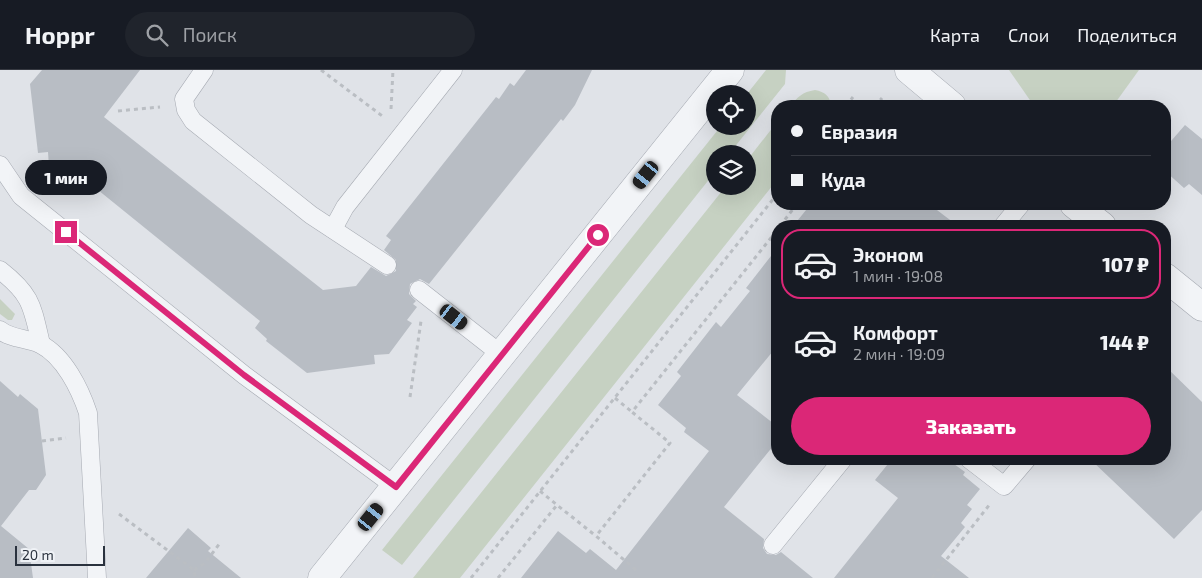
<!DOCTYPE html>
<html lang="ru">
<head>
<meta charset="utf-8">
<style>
  body { margin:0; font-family:"Exo 2",sans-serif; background:#20242c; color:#f1f3f6; height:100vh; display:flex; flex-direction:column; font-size:19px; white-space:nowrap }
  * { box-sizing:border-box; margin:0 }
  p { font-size:16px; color:#9ea1a6 }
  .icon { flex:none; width:28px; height:28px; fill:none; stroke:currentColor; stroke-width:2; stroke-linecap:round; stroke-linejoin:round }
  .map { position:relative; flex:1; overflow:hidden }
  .drawer { position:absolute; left:771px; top:150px; width:400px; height:245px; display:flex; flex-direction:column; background:#171b24; border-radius:20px; box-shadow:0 5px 20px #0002 }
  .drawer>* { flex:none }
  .top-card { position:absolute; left:771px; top:30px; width:400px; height:110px; border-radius:20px; box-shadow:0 5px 20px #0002; display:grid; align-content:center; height:110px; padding:0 20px; background:#171b24 }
  .tools { position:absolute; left:706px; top:15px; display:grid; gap:10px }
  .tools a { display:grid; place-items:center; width:50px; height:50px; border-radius:50%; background:#171b24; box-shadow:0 5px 20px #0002; font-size:25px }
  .scale { position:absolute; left:15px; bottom:12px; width:90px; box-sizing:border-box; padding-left:5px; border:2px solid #2a323e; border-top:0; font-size:14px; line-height:18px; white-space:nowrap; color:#2a323e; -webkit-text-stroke:4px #eff2f6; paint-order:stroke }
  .end { position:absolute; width:22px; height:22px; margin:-11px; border:6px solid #db2777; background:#fff; box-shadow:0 0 0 2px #fff }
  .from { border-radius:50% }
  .bubble { position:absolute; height:35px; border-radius:18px; background:#171b24; box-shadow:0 5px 20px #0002; font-size:16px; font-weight:800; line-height:35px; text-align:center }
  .car { position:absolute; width:15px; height:30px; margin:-15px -8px; border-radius:6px; box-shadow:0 0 4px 1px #0007; background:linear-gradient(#222 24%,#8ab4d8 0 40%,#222 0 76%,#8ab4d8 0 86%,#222 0) }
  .top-card b { display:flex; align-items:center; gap:18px; height:48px; font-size:19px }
  .top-card b+b { border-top:1px solid #363941 }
  .top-card i { width:12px; height:12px; background:#f1f3f6 }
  ul { padding:9px 0 0; list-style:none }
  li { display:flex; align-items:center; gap:15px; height:70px; margin:0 10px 8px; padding:0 10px; border:2px solid transparent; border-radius:20px }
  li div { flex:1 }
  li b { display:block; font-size:19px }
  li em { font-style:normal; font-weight:800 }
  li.selected { border-color:#db2777 }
  li>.icon { width:45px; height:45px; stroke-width:1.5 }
  .button { display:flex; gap:10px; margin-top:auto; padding:10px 20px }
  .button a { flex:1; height:58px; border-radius:30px; background:#db2777; color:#fff; font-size:20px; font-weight:800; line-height:58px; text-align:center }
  header { display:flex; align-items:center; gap:30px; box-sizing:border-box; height:70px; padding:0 25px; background:#171b24; border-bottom:1px solid #363941 }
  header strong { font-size:24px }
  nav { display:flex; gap:28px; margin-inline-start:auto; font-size:18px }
  .search { width:350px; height:45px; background:#20242c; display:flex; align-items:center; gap:12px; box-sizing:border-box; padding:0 18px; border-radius:28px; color:#9ea1a6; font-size:19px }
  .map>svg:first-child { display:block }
  .green { fill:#c6d1c2 }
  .building { fill:#b8bdc4 }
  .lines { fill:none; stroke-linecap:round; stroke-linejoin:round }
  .service-casing { stroke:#a6aab2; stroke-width:19 }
  .minor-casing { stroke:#a6aab2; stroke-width:29 }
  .path { stroke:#babec3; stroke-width:3; stroke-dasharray:4 4; stroke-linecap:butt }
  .service { stroke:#f2f4f7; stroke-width:18 }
  .minor { stroke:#f2f4f7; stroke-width:28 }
  .route { stroke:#db2777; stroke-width:6 }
</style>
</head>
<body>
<header>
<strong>Hoppr</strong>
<div class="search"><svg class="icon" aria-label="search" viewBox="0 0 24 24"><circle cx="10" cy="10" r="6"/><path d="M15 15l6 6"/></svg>Поиск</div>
<nav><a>Карта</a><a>Слои</a><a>Поделиться</a></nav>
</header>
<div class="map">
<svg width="1202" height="508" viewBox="0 0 1202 508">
  <rect width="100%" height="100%" fill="#e0e3e8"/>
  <!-- green -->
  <g class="green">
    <path d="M 766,0 L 786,0 L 785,14 L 729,84 L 715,84 L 715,102 L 402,495 L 382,480 L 721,56 L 748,56 L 747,24 Z"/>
    <path d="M 1009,0 L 1139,0 L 1113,36 L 1034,36 Z"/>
    <path d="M 815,20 C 825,22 830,26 831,36 L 790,36 C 798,27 802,22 815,20 Z"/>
    <path d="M 777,52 L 777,110 L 460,508 L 413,508 L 726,116 L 748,116 L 748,89 Z"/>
    <path d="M 0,229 L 15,244 L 12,250 L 8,250 L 0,244 Z"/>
  </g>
  <!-- building -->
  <g class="building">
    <path d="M 42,0 L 140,0 L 104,47 L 323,220 L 356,216 L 371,197 L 386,206 L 396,201 L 396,190 L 384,180 L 391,170 L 386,166 L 496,27 L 499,29 L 510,13 L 514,16 L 526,0 L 592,0 L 575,35 L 563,51 L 561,49 L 429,214 L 420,209 L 410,214 L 409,224 L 416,231 L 413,234 L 417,237 L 407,250 L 412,253 L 389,284 L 374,285 L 375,294 L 307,303 L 266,271 L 267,269 L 255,258 L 260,251 L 98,120 L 94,125 L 82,116 L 78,119 L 49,97 L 48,82 L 38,83 L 30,14 Z"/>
    <path d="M 1185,55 L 1202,69 L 1202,125 L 1189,114 L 1184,118 L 1165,101 L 1165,78 Z"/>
    <path d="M 811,134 L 929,134 L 958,156 L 793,156 Z"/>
    <path d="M 778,177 L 778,275 L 737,325 L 778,357 L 778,370 L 724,437 L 764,469 L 763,478 L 767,484 L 776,485 L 781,482 L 813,508 L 521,508 L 558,461 L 586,483 L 590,479 L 616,500 L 709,381 L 684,362 L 686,358 L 658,335 L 681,306 L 677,302 L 716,252 L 721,257 L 750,221 L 746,218 Z"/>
    <path d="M 1165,296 L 1202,332 L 1202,440 L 1174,469 L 1090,389 L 1165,389 Z"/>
    <path d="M 0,311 L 18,327 L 20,324 L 38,339 L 46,405 L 36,420 L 29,420 L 1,456 L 29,479 L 33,508 L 0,508 Z"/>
    <path d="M 892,389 L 947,389 L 965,402 L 963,405 L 980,419 L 967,435 L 972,439 L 961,453 L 965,457 L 941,486 L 969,508 L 834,508 L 898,428 L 875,410 Z"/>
    <path d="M 188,458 L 211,478 L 208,481 L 241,508 L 146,508 Z"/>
  </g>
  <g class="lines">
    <!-- service casing -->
    <g class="service-casing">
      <g id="service">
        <path d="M 204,0 L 184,29 L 186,40 L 193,51 L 311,145 L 387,195"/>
        <path d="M 0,95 L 21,126 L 244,305 L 396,417"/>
        <path d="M 1003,156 L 1021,134"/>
        <path d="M 333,159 L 345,137 L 453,0"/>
        <path d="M 0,200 C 32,225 32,236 41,274"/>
        <path d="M 419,220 L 502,285"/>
        <path d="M 0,260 C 11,269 27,268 40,274 C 64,286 80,319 88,343 L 97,508"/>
        <path d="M 969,389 L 1004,416 L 1027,389"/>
        <path d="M 773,475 L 843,389"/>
      </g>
    </g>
    <!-- minor casing -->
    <g class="minor-casing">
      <g id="minor">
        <path d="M 909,0 L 952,36"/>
        <path d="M 1074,134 L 1102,156"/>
        <path d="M 1165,207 L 1202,237"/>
        <path d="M 322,508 L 730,0"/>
      </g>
    </g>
    <!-- path -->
    <g class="path">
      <path d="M 321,0 L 385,48"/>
      <path d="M 846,36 L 853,27"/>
      <path d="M 875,36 L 882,28"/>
      <path d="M 391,39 L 393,0"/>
      <path d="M 118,41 L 160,37"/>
      <path d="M 780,156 L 797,134"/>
      <path d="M 410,327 L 421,251"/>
      <path d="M 615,328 L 632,342"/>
      <path d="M 42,371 L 66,368"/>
      <path d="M 540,421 L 557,435"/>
      <path d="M 119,444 L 194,500 L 195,508"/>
      <path d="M 194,500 L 205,493 L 220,473"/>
      <path d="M 636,500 L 596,466 L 670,373 L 632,342 L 778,159"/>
      <path d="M 471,508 L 778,123"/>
      <path d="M 498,508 L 557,435 L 596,466"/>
      <path d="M 932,508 L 990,434"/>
    </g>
    <!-- service -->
    <use href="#service" class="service"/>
    <!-- minor -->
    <use href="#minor" class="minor"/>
  </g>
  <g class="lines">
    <!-- route -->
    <path class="route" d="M 66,162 L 244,305 L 396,417 L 598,165"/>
  </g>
</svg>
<div class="tools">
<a><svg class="icon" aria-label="locate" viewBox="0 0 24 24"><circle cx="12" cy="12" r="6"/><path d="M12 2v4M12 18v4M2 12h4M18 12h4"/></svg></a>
<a><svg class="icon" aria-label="layers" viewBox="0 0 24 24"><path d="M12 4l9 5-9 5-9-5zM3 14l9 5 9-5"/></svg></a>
</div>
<div class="scale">20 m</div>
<i class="end from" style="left:598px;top:165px"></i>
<i class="end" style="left:66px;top:162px"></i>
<div class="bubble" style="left:25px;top:90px;width:82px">1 мин</div>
<i class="car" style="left:646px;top:105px;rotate:219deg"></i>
<i class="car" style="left:454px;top:247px;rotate:128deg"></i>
<i class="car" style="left:371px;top:447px;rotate:39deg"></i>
<div class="top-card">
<b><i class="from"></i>Евразия</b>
<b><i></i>Куда</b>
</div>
<section class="drawer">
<ul>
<li class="selected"><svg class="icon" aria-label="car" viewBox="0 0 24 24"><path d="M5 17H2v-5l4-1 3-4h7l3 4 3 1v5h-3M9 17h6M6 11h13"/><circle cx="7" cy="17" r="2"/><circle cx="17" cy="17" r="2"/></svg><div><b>Эконом</b><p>1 мин · 19:08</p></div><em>107 ₽</em></li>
<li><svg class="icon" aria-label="car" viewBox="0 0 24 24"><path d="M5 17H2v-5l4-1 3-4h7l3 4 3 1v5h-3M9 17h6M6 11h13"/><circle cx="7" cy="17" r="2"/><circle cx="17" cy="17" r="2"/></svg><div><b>Комфорт</b><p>2 мин · 19:09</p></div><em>144 ₽</em></li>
</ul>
<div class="button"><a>Заказать</a></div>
</section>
</div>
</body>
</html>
